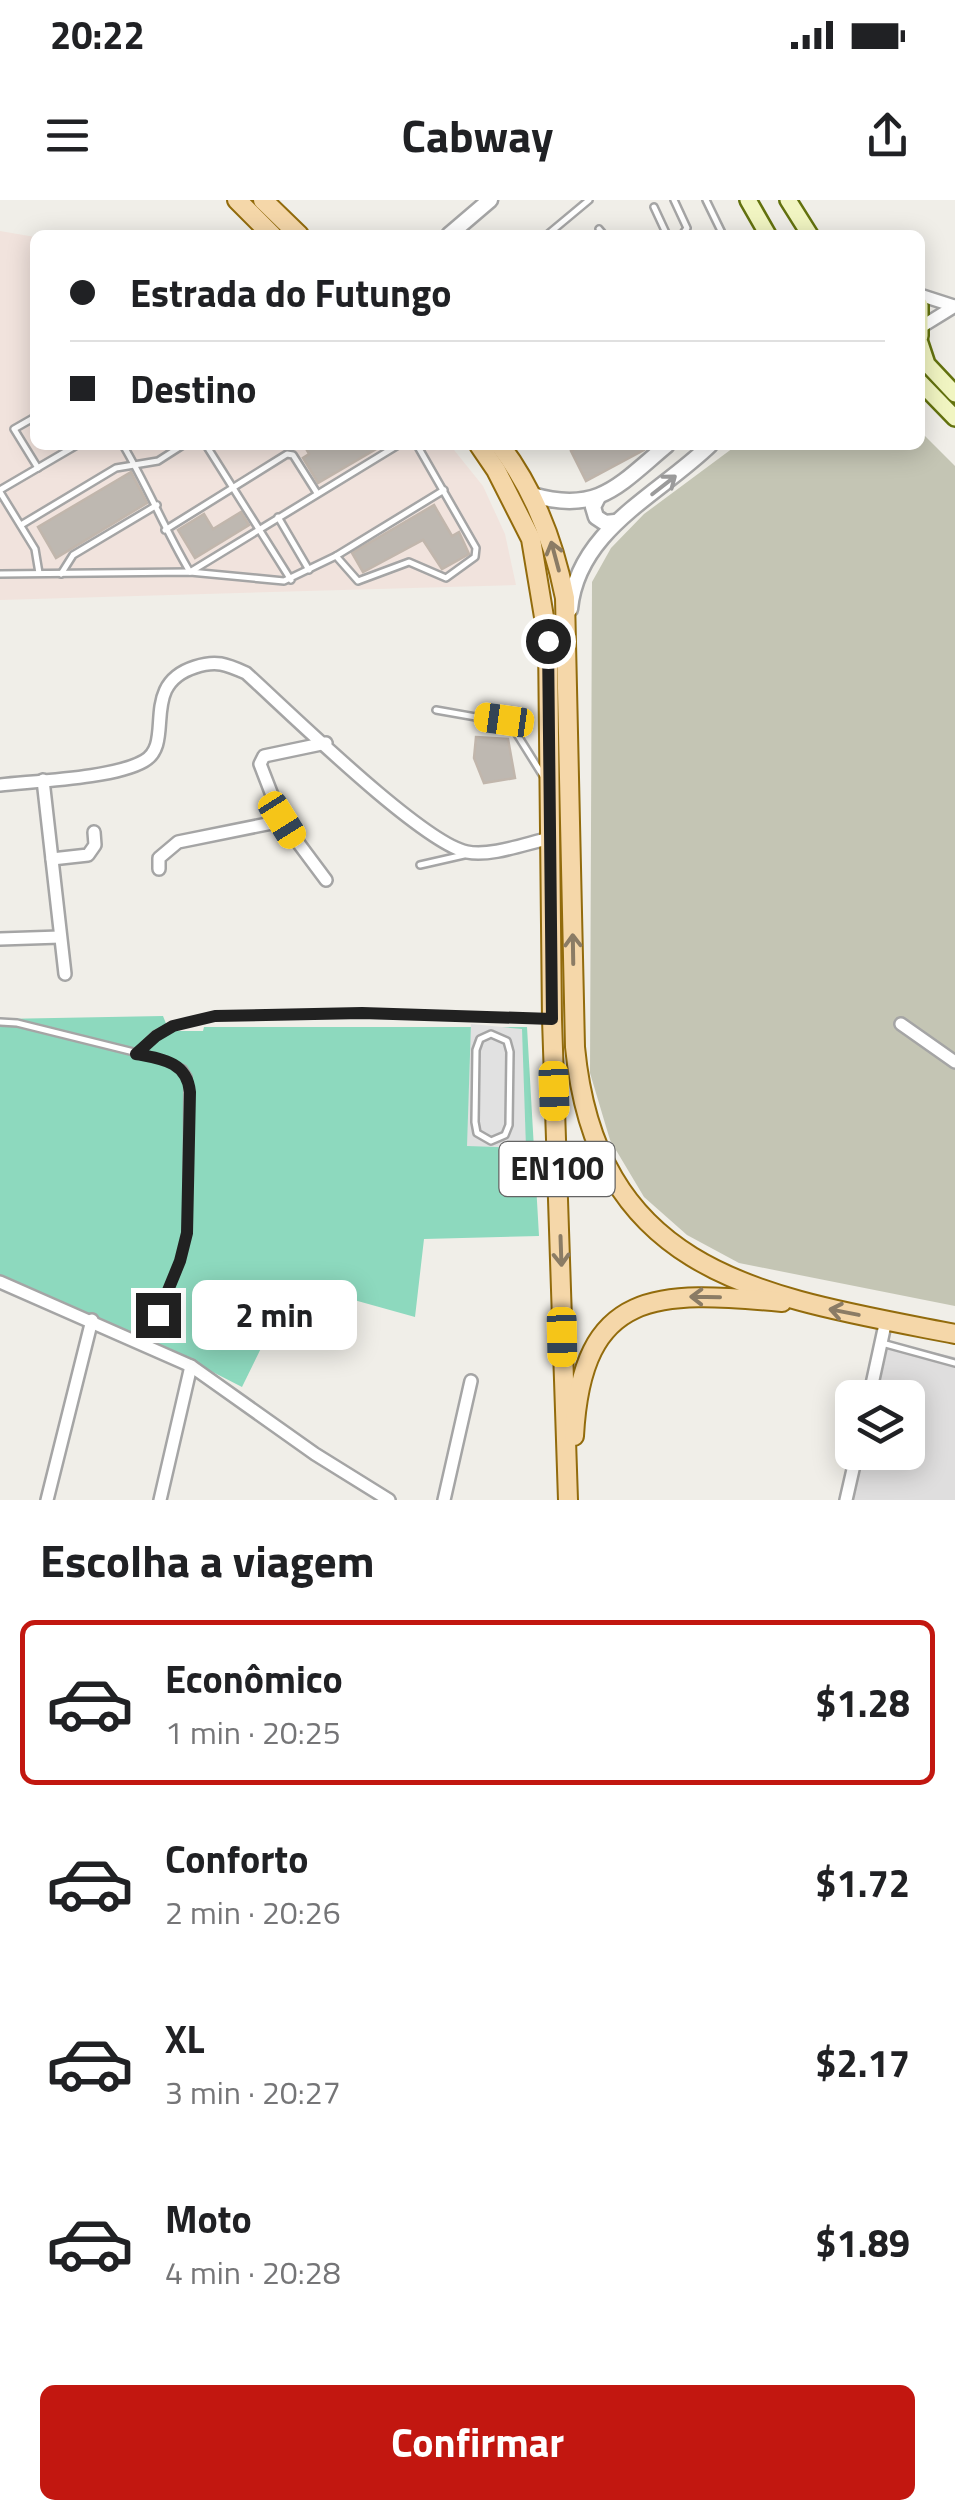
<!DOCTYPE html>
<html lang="pt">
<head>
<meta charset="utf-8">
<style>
  body { margin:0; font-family:"Titillium Web",sans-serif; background:#f2f2f2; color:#202124; height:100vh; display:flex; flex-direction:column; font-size:38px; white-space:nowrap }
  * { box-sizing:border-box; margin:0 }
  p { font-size:32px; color:#757577 }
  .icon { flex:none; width:55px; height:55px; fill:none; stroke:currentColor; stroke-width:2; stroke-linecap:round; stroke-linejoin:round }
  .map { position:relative; height:1300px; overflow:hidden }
  .panel { display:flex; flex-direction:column; background:#fff; flex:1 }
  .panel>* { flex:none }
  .banner { position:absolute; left:30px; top:30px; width:895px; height:220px; border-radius:15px; box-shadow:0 5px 25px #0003; display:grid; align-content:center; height:220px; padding:0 40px; background:#fff }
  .fabs { position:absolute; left:835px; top:1180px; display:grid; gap:20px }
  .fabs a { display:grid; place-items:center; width:90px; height:90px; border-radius:15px; background:#fff; box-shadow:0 5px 25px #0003; font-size:50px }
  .end { position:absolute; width:45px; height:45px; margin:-22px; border:12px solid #212121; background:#fff; box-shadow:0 0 0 5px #fff }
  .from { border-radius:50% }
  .bubble { position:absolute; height:70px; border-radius:15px; background:#fff; box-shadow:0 5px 25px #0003; font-size:32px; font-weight:700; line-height:70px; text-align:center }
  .car { position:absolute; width:30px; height:60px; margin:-30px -15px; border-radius:12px; box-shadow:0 0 8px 2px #0007; background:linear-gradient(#f5c518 24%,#345 0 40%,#f5c518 0 76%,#345 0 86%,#f5c518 0) }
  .banner b { display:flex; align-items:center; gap:35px; height:95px; font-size:38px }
  .banner b+b { border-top:2px solid #e0e0e0 }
  .banner i { width:25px; height:25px; background:#202124 }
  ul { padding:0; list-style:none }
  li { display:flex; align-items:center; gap:30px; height:165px; margin:0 20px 15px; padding:0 20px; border:5px solid transparent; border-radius:15px }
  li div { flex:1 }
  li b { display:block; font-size:38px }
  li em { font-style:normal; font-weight:700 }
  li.current { border-color:#c21710 }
  li>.icon { width:90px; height:90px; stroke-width:1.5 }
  h2 { padding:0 40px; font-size:45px; line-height:120px }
  .primary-button { display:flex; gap:20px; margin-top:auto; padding:20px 40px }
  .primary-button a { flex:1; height:115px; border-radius:15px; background:#c21710; color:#fff; font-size:40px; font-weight:700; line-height:115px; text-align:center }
  .status { display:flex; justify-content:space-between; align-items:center; height:70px; padding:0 50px; background:#fff; direction:ltr }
  .status svg { height:28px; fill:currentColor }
  header { display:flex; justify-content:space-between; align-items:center; height:130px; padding:0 40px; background:#fff; font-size:45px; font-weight:700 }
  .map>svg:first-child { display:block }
  .residential { fill:#dfdede }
  .military { fill:#f1e3dd }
  .construction { fill:#c4c5b4 }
  .pitch { fill:#8dd9be }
  .parking { fill:#e1e1e1 }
  .building { fill:#beb8b1; stroke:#c1b6ac; stroke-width:2.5 }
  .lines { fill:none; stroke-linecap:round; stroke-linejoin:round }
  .service-casing { stroke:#a5a5a5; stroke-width:10 }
  .minor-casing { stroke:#a5a5a5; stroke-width:16 }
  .tertiary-casing { stroke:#a5a5a5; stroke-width:19 }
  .secondary-casing { stroke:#63720e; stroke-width:20 }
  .primary-casing { stroke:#926b0c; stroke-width:22 }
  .service { stroke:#fff; stroke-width:5 }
  .minor { stroke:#fff; stroke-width:11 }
  .tertiary { stroke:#fff; stroke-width:14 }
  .secondary { stroke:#f1f5c2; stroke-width:15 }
  .primary { stroke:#f5d7a9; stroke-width:18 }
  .oneway { stroke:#9b9b9b }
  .oneway2 { stroke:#8b7c65 }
  .route { stroke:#212121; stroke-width:12 }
  .labels { text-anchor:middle; stroke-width:8; stroke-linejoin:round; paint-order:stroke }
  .shield { fill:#fff; stroke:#646464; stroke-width:2.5 }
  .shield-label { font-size:32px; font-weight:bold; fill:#212121 }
</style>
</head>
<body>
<div class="status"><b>20:22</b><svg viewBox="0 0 49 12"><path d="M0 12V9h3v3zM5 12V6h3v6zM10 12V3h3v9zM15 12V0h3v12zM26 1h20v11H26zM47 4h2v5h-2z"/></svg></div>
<header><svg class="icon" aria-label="menu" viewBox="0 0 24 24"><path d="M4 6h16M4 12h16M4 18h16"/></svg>Cabway<svg class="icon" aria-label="share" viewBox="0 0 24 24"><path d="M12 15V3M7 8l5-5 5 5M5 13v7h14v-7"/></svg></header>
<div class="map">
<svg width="955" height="1300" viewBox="0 0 955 1300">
  <rect width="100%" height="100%" fill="#f0eee8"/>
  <!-- residential -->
  <path class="residential" d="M 887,1142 L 955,1157 L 955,1300 L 853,1300 L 863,1253 L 908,1252 L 908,1198 L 875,1197 Z"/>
  <!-- military -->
  <path class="military" d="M 0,31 L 35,37 L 35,245 L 450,245 L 483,286 L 505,334 L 516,385 L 0,400 Z"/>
  <!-- construction -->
  <path class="construction" d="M 920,231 L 955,266 L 955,1106 L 739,1063 L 687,1035 L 644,997 L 610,940 L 590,873 L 592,382 L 611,348 L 644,314 L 737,245 L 920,245 Z"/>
  <!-- pitch -->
  <path class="pitch" d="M 163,816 L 169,831 L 203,831 L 204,827 L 527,827 L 539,1036 L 424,1039 L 415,1117 L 293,1083 L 242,1187 L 164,1147 L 0,1077 L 0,819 Z"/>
  <!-- parking -->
  <path class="parking" d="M 471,824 L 522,829 L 526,948 L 467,946 Z"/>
  <!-- building -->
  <g class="building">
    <path d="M 304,245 L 383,245 L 318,283 L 303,258 L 309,254 Z"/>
    <path d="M 583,245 L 642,245 L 644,250 L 586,281 L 571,251 Z"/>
    <path d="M 131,272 L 147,303 L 56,358 L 38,327 Z"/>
    <path d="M 434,305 L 452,336 L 459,332 L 469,354 L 442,369 L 423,340 L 363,372 L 352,353 Z"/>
    <path d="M 241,312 L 249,325 L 195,358 L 178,330 L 204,314 L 213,329 Z"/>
    <path d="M 476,537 L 508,539 L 515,578 L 484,583 L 474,558 Z"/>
  </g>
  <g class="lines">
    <!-- service casing -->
    <g class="service-casing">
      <g id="service">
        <path d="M 674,0 L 687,28 L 682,35"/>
        <path d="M 706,0 L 723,35"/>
        <path d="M 654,7 L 667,35"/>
        <path d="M 599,29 L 604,35"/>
        <path d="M 547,35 L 589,0"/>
        <path d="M 35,217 L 14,229 L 38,268"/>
        <path d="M 123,245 C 148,287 165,330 190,372 L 398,245"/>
        <path d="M 206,245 L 291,380"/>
        <path d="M 0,290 L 77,245"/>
        <path d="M 0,292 L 35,349 L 39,373"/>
        <path d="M 278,317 L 309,370"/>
        <path d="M 21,325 L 116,268 L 158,261 L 183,245"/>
        <path d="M 165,330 L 287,254 L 293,255 L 317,293"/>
        <path d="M 336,356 L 358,381 L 409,362 L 446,378 L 475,357 L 476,348 L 417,245"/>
        <path d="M 0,374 L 190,372 L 284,381 L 336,356 L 444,290"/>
        <path d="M 61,374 L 73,355 L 157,305"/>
        <path d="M 436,510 L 510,523 L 545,579"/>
        <path d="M 420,665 L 464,655"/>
        <path d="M 0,822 L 17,823 L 162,859 L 183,869 L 188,877 L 187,1033 L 180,1061 L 145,1144"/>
        <path d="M 491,834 L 507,841 L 510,852 L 509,925 L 505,935 L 491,941 L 477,933 L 475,922 L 476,850 L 480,839 Z"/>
        <path d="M 136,854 L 155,835 L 173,826 L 215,816 L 363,813 L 549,819"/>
        <path d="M 882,1143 L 955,1163"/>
      </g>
    </g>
    <!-- minor casing -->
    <g class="minor-casing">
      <g id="minor">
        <path d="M 920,95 L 954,106"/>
        <path d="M 921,127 L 955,106"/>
        <path d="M 326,543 L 264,556 L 260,564 L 282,621 L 326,680"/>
        <path d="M 43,580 L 65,774"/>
        <path d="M 0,585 C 36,581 115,578 144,561 C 176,543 138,485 195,467 C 216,460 226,464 246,473 C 287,510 422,643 467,652 C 491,657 527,643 551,638"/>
        <path d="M 52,659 L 88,655 L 95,645 L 94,632"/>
        <path d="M 159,669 L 159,658 L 178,642 L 282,621"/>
        <path d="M 0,739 L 60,737"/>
        <path d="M 901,824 L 955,862"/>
        <path d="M 0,1082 L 191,1166 L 315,1254 L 389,1300"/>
        <path d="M 869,1198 L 886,1120"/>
        <path d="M 47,1300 L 92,1120"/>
        <path d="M 160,1300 L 191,1166"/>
        <path d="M 444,1300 L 471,1181"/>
        <path d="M 846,1300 L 857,1252"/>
      </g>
    </g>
    <!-- tertiary casing -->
    <g class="tertiary-casing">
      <g id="tertiary">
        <path d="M 449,35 L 490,0"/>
        <path d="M 532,295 C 598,314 618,286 667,245"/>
        <path d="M 598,297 L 593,307 L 596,317 L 605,323 L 615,322"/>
        <path d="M 570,409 C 578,330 657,296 710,245"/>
      </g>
    </g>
    <!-- secondary casing -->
    <g class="secondary-casing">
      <g id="secondary">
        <path d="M 748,0 L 768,35"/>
        <path d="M 788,0 L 810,35"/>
        <path d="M 920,105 L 920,136"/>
        <path d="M 920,143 L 927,164 L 955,194"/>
        <path d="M 920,182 L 955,218"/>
      </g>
    </g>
    <!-- primary casing -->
    <g class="primary-casing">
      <g id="primary">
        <path d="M 237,0 L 272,35"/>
        <path d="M 263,0 L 299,35"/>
        <path d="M 479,245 L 496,270 L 531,339 L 548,441 L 552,819 L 568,1300"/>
        <path d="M 500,245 C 535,291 554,342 565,398 L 575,847 C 597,1077 766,1097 955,1134"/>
        <path d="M 574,1236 C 582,1087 658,1091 782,1102"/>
      </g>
    </g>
    <!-- service -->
    <use href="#service" class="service"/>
    <!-- minor -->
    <use href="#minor" class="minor"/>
    <!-- tertiary -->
    <use href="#tertiary" class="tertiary"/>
    <!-- secondary -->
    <use href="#secondary" class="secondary"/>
    <!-- primary -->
    <use href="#primary" class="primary"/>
  </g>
  <!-- one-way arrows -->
  <defs><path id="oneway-shaft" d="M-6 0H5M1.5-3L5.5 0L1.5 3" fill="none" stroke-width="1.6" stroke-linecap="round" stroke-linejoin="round" transform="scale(2.5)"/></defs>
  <use class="oneway" href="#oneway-shaft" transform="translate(664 285) rotate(-38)"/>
  <g class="oneway2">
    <use href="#oneway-shaft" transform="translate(555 356) rotate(-105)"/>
    <use href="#oneway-shaft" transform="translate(573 749) rotate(-91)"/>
    <use href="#oneway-shaft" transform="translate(561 1051) rotate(88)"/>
    <use href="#oneway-shaft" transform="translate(705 1097) rotate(-179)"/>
    <use href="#oneway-shaft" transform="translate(844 1112) rotate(-169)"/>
  </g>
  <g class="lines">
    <!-- route -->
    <path class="route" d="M 158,1115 L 180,1061 L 187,1033 L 190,892 C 187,862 163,859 136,854 L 156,836 L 173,826 L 215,816 L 362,813 L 552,819 L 548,441"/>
  </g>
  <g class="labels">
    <!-- shield labels -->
    <rect class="shield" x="499.5" y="942" width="115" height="54" rx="8"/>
    <g class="shield-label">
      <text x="557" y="980">EN100</text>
    </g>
  </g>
</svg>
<div class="fabs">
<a><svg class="icon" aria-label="layers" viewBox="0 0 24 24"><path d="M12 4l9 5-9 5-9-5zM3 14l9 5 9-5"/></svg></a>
</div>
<i class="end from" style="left:548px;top:441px"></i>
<i class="end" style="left:158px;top:1115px"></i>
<div class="bubble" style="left:192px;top:1080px;width:165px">2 min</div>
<i class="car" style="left:504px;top:520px;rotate:278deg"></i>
<i class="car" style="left:282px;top:620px;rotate:148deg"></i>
<i class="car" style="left:554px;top:891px;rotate:178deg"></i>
<i class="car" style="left:562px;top:1137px;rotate:179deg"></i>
<div class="banner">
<b><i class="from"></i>Estrada do Futungo</b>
<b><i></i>Destino</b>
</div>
</div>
<section class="panel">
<h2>Escolha a viagem</h2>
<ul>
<li class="current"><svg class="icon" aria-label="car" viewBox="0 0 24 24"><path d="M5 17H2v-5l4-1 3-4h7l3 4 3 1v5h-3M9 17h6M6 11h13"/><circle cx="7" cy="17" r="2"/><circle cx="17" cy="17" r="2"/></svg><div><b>Econômico</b><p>1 min · 20:25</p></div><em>$1.28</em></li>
<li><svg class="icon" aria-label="car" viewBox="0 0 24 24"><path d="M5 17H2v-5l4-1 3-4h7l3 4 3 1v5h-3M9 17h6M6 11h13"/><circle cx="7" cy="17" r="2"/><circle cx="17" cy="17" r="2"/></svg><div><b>Conforto</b><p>2 min · 20:26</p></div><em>$1.72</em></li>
<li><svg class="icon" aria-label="car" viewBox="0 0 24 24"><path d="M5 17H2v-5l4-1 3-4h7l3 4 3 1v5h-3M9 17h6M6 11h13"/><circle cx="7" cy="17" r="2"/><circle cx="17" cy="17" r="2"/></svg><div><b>XL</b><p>3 min · 20:27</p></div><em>$2.17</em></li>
<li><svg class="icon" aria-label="car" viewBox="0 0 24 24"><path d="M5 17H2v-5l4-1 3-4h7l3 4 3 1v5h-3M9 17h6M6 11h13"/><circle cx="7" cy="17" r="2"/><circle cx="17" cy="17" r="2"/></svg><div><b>Moto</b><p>4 min · 20:28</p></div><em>$1.89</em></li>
</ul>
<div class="primary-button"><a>Confirmar</a></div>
</section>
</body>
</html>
